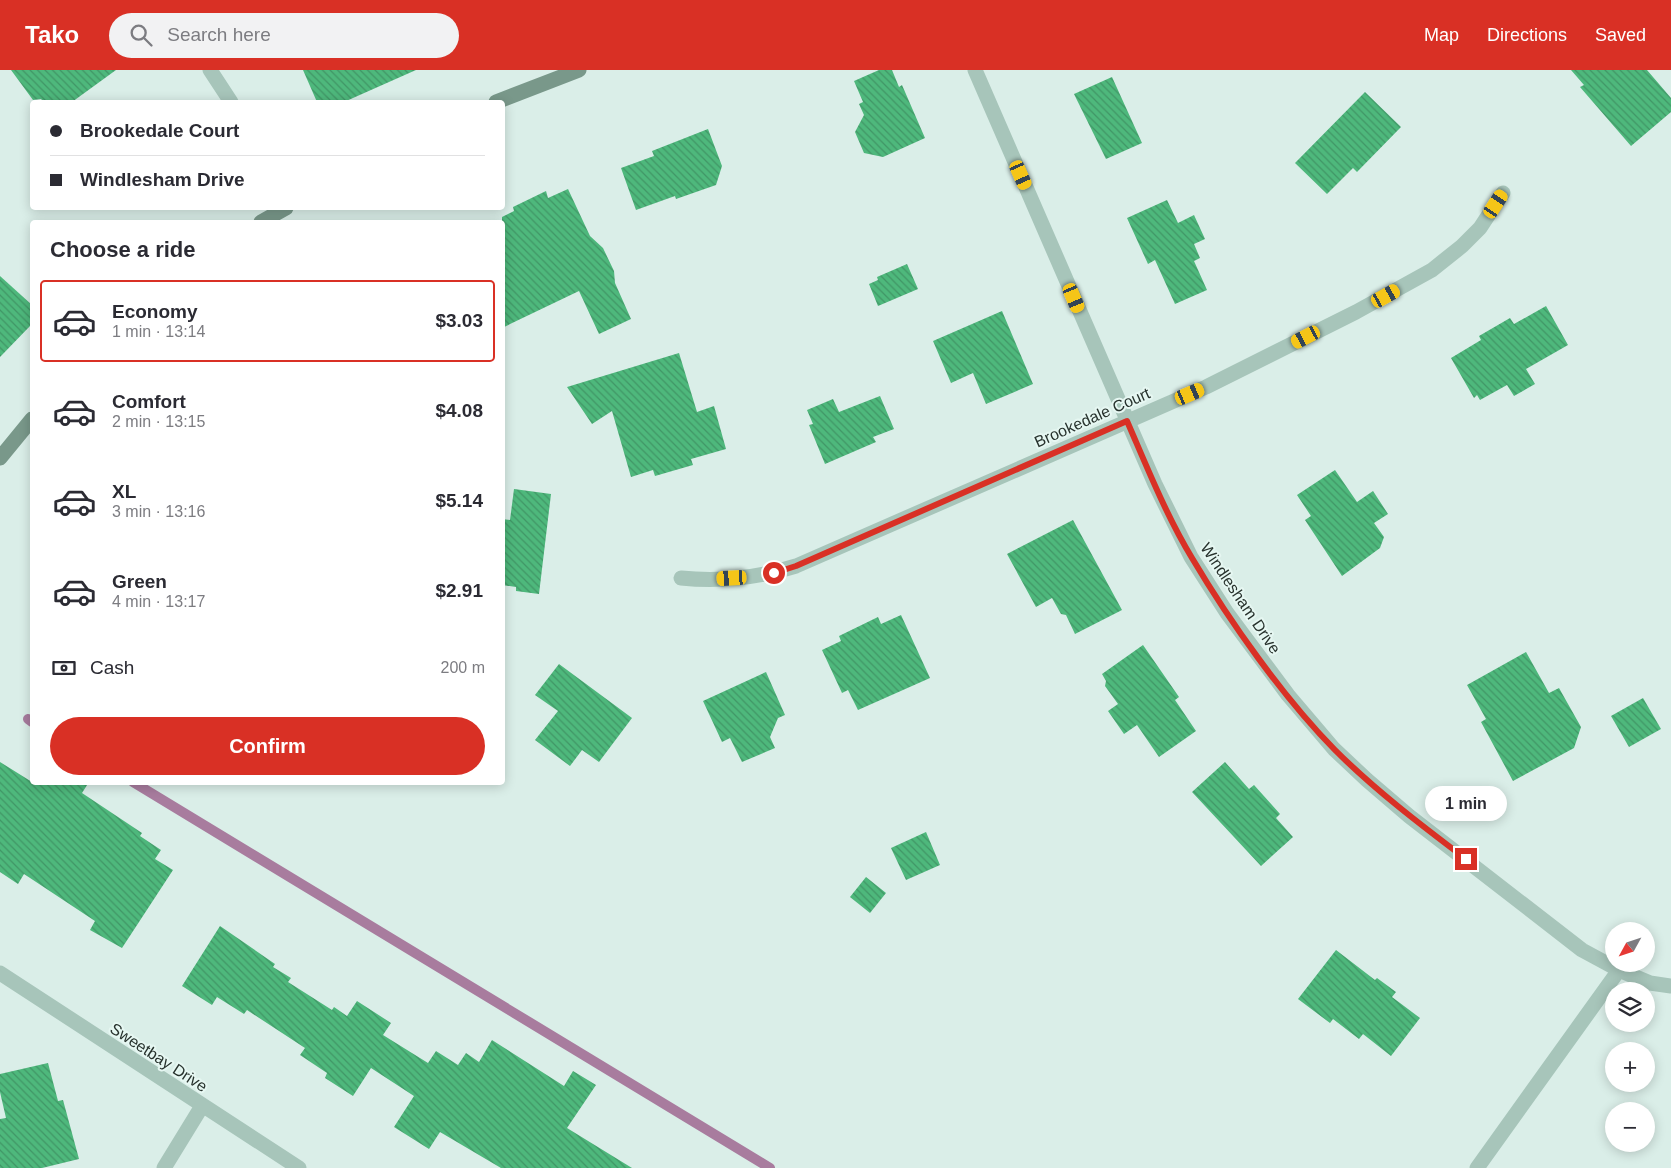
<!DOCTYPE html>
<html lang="en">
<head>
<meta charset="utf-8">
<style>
  body { margin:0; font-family:Arial,sans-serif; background:#f2f2f3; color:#2b2b33; height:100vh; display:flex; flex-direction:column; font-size:19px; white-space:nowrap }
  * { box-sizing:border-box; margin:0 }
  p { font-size:16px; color:#7c7c81 }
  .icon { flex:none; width:28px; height:28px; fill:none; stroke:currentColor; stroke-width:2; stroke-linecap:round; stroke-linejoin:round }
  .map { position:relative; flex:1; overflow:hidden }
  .details { position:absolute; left:30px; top:150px; width:475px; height:565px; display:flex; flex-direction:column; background:#fff; border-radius:5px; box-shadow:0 2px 12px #0003 }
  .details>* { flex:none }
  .hud { position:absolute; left:30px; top:30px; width:475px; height:110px; border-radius:5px; box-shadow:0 2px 12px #0003; display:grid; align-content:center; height:110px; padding:0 20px; background:#fff }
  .needle { width:32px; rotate:230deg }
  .fabs { position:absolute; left:1605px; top:852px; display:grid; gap:10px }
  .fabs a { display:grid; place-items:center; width:50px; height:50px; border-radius:50%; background:#fff; box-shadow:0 2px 12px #0003; font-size:25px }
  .end { position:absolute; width:22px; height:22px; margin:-11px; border:6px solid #d93025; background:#fff; box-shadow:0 0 0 2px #fff }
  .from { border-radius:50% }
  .bubble { position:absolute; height:35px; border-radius:18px; background:#fff; box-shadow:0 2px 12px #0003; font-size:16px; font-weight:600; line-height:35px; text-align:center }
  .car { position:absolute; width:15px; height:30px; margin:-15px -8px; border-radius:6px; box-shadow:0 0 4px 1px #0007; background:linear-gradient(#f5c518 24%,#345 0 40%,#f5c518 0 76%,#345 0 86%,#f5c518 0) }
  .hud b { display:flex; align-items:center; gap:18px; height:48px; font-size:19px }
  .hud b+b { border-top:1px solid #e1e1e2 }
  .hud i { width:12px; height:12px; background:#2b2b33 }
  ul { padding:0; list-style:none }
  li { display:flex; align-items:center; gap:15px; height:82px; margin:0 10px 8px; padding:0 10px; border:2px solid transparent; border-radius:5px }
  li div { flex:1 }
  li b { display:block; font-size:19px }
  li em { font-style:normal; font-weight:600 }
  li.current { border-color:#d93025 }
  li>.icon { width:45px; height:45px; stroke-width:1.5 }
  h2 { padding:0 20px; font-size:22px; line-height:60px }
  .pay { display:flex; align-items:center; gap:12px; height:55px; padding:0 20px; font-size:19px }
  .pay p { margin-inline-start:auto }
  .primary-button { display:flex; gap:10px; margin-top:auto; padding:10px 20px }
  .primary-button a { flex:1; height:58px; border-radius:30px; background:#d93025; color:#fff; font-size:20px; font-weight:600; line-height:58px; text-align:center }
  header { display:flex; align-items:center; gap:30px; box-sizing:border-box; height:70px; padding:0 25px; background:#d93025; color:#fff }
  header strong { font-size:24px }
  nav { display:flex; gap:28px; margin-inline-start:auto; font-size:18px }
  .search { width:350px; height:45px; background:#f2f2f3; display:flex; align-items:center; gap:12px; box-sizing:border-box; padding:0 18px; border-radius:28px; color:#7c7c81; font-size:19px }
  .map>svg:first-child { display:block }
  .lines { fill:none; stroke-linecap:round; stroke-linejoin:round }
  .stream { stroke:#a87c9e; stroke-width:10 }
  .building { fill:url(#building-back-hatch) }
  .street { stroke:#a7c5ba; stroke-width:15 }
  .secondary { stroke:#79988a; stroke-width:15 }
  .route { stroke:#d93025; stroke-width:6 }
  .labels { text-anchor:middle; stroke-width:4; stroke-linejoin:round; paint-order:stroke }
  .street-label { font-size:16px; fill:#27322d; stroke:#e6f7f2 }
</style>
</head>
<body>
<header>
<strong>Tako</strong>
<div class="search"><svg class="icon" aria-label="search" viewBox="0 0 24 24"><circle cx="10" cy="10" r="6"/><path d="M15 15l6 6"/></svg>Search here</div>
<nav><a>Map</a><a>Directions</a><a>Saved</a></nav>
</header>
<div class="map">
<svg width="1671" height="1098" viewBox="0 0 1671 1098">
  <defs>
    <pattern id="building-back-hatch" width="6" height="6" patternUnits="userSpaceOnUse" patternTransform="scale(1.25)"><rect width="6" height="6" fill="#4eb87c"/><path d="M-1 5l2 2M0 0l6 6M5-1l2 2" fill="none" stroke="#419666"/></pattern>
  </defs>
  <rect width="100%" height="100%" fill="#daeee8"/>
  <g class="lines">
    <!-- stream -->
    <g class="stream">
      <path d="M 28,649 L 32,652"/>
      <path d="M 133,712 L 770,1098"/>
    </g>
  </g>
  <!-- building -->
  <g class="building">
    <path d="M 11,0 L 116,0 L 72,32 L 44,32 L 41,29 L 33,30 Z"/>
    <path d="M 303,0 L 416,0 L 344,32 L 317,32 Z"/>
    <path d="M 879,0 L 892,0 L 899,17 L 902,15 L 925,68 L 883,87 L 864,83 L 855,62 L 864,45 L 859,34 L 863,32 L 854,11 Z"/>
    <path d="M 1571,0 L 1647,0 L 1671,28 L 1671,42 L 1631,76 L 1580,17 L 1584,15 Z"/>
    <path d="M 1112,7 L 1142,73 L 1106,89 L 1074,24 Z"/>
    <path d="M 1365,22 L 1401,57 L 1357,102 L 1353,98 L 1327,124 L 1295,93 Z"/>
    <path d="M 708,59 L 722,96 L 716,115 L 676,129 L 675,126 L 636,140 L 621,98 L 654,86 L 652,81 Z"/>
    <path d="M 568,119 L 590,166 L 603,178 L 614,201 L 615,213 L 631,249 L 599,264 L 579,221 L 502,258 L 502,147 L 514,141 L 513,137 L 546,121 L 548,128 Z"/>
    <path d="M 1167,130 L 1178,153 L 1194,145 L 1205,169 L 1194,174 L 1200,188 L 1194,191 L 1207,220 L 1175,234 L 1155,190 L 1148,194 L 1127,148 Z"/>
    <path d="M 907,194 L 918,219 L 878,236 L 869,214 L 878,210 L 877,207 Z"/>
    <path d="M 0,206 L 32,235 L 32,254 L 0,287 Z"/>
    <path d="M 1546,236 L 1568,275 L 1526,299 L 1535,314 L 1514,326 L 1507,315 L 1480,330 L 1477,325 L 1474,328 L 1451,288 L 1481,270 L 1479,266 L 1510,248 L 1514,254 Z"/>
    <path d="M 1002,241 L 1033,314 L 986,334 L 973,303 L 951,313 L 933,271 Z"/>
    <path d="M 679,283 L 697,342 L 714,336 L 726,379 L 691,389 L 693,395 L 655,406 L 653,400 L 631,407 L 612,341 L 592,354 L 567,317 Z"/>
    <path d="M 880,326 L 894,359 L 873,367 L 876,372 L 825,394 L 809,355 L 813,354 L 807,340 L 833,329 L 839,342 Z"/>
    <path d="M 1335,400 L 1357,432 L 1373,421 L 1388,444 L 1374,453 L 1384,467 L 1380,478 L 1342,506 L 1305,450 L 1311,446 L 1297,425 Z"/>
    <path d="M 514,419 L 551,424 L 539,524 L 516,521 L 516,517 L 502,515 L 502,449 L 510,450 Z"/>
    <path d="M 1073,450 L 1122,540 L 1075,564 L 1066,545 L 1061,544 L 1052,528 L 1036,537 L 1007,484 Z"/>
    <path d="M 901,545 L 930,608 L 858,640 L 848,620 L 842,623 L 822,580 L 841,571 L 839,566 L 878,547 L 881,554 Z"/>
    <path d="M 1143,575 L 1179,627 L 1175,630 L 1196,661 L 1159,687 L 1137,655 L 1124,664 L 1108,641 L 1118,634 L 1105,616 L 1106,611 L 1102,604 Z"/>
    <path d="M 1526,582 L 1549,623 L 1559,618 L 1581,657 L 1574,678 L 1513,711 L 1481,652 L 1486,649 L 1467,615 Z"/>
    <path d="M 559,594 L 632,648 L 599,692 L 582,680 L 570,696 L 535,670 L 558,641 L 535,625 Z"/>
    <path d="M 766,602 L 785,645 L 778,648 L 770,667 L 775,678 L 742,692 L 730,668 L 722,672 L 703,631 Z"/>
    <path d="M 1643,628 L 1661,659 L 1629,677 L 1611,646 Z"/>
    <path d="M 0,692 L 32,712 L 89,712 L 82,723 L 142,763 L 140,766 L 161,780 L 155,789 L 173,800 L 122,878 L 90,860 L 95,851 L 24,804 L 18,814 L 0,802 Z"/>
    <path d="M 1225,692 L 1249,719 L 1254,715 L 1280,744 L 1276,748 L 1293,767 L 1261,796 L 1192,722 Z"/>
    <path d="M 926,762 L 940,795 L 906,810 L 891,778 Z"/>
    <path d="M 866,807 L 886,823 L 870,843 L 850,827 Z"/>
    <path d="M 220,856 L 275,894 L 273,897 L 291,908 L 288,912 L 332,940 L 334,937 L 347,946 L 357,931 L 391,953 L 383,965 L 428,993 L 436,981 L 458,995 L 466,983 L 479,992 L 492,970 L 564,1016 L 573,1001 L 596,1015 L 567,1058 L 632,1098 L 501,1098 L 440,1062 L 429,1079 L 394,1057 L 414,1026 L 371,998 L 353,1026 L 325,1008 L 327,1003 L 300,985 L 305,978 L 247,940 L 244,944 L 217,927 L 212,935 L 182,916 Z"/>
    <path d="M 1336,880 L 1375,910 L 1377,908 L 1396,922 L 1392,927 L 1420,948 L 1391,986 L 1363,964 L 1359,969 L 1333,949 L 1330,953 L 1298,929 Z"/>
    <path d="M 48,993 L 58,1031 L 63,1030 L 79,1089 L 42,1098 L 0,1098 L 0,1049 L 6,1048 L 0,1022 L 0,1004 Z"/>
  </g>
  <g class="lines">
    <!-- street -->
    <g class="street">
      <path d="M 210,0 L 231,32"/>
      <path d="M 975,0 L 1155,414 L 1191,487 L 1227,543 L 1288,625 L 1334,679 L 1367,710 L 1409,746 L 1582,880 L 1619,900 L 1650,913 L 1671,916"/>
      <path d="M 681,508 C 720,512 758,508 796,496 L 1206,317 L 1356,242 L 1432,200 L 1462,176 L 1480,158 L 1503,123"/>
      <path d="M 0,903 L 299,1098"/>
      <path d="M 164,1098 L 202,1036"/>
      <path d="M 1477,1098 L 1619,900"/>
    </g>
    <!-- secondary -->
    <g class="secondary">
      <path d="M 496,32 L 579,0"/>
      <path d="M 261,152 L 286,138"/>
      <path d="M 0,388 L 32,349"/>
    </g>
  </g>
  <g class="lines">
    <!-- route -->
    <path class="route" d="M 774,503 L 796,496 L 1127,351 C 1147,397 1166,445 1192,488 C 1230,552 1283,627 1335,680 C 1375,720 1421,755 1466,789"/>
  </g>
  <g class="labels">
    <!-- street labels -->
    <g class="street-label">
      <text transform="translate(1092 347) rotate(-24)" y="6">Brookedale Court</text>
      <text transform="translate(1241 528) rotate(56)" y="6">Windlesham Drive</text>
      <text transform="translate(159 987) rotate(33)" y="6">Sweetbay Drive</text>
    </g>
  </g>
</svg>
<div class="fabs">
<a><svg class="needle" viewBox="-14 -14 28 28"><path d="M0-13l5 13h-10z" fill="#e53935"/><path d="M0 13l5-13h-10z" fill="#7c7c81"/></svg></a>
<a><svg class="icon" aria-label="layers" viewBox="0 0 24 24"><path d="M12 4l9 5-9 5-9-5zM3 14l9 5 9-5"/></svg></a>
<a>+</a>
<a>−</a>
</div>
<i class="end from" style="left:774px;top:503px"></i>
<i class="end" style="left:1466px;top:789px"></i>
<div class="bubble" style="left:1425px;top:716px;width:82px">1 min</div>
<i class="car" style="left:1021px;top:105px;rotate:156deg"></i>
<i class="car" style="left:1496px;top:134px;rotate:33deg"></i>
<i class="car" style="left:1386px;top:226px;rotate:61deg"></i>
<i class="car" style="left:1074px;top:228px;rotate:157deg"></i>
<i class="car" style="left:1306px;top:267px;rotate:243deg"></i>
<i class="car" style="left:1190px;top:324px;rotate:67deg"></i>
<i class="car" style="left:732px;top:508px;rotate:267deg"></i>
<div class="hud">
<b><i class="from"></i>Brookedale Court</b>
<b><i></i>Windlesham Drive</b>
</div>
<section class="details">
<h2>Choose a ride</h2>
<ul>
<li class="current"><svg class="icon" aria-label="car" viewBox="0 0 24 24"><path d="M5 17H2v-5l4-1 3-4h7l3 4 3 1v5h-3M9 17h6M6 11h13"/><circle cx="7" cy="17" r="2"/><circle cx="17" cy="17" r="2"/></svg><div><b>Economy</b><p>1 min · 13:14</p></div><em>$3.03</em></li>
<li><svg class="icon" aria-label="car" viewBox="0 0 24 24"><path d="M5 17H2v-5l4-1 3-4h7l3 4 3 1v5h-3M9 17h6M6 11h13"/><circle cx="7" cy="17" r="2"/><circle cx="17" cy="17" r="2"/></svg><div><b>Comfort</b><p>2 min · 13:15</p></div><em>$4.08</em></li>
<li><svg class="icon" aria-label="car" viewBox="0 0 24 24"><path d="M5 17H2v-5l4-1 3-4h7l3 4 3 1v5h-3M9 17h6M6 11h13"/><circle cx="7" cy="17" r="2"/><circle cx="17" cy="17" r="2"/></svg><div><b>XL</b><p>3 min · 13:16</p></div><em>$5.14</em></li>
<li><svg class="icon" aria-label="car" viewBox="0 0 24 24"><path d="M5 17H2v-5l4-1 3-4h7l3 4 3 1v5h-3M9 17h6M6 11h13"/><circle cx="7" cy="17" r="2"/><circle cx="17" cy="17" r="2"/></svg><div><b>Green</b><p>4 min · 13:17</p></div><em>$2.91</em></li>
</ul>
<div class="pay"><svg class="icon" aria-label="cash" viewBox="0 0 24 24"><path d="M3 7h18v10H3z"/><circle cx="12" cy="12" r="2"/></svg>Cash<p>200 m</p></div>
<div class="primary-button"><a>Confirm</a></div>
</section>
</div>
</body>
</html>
